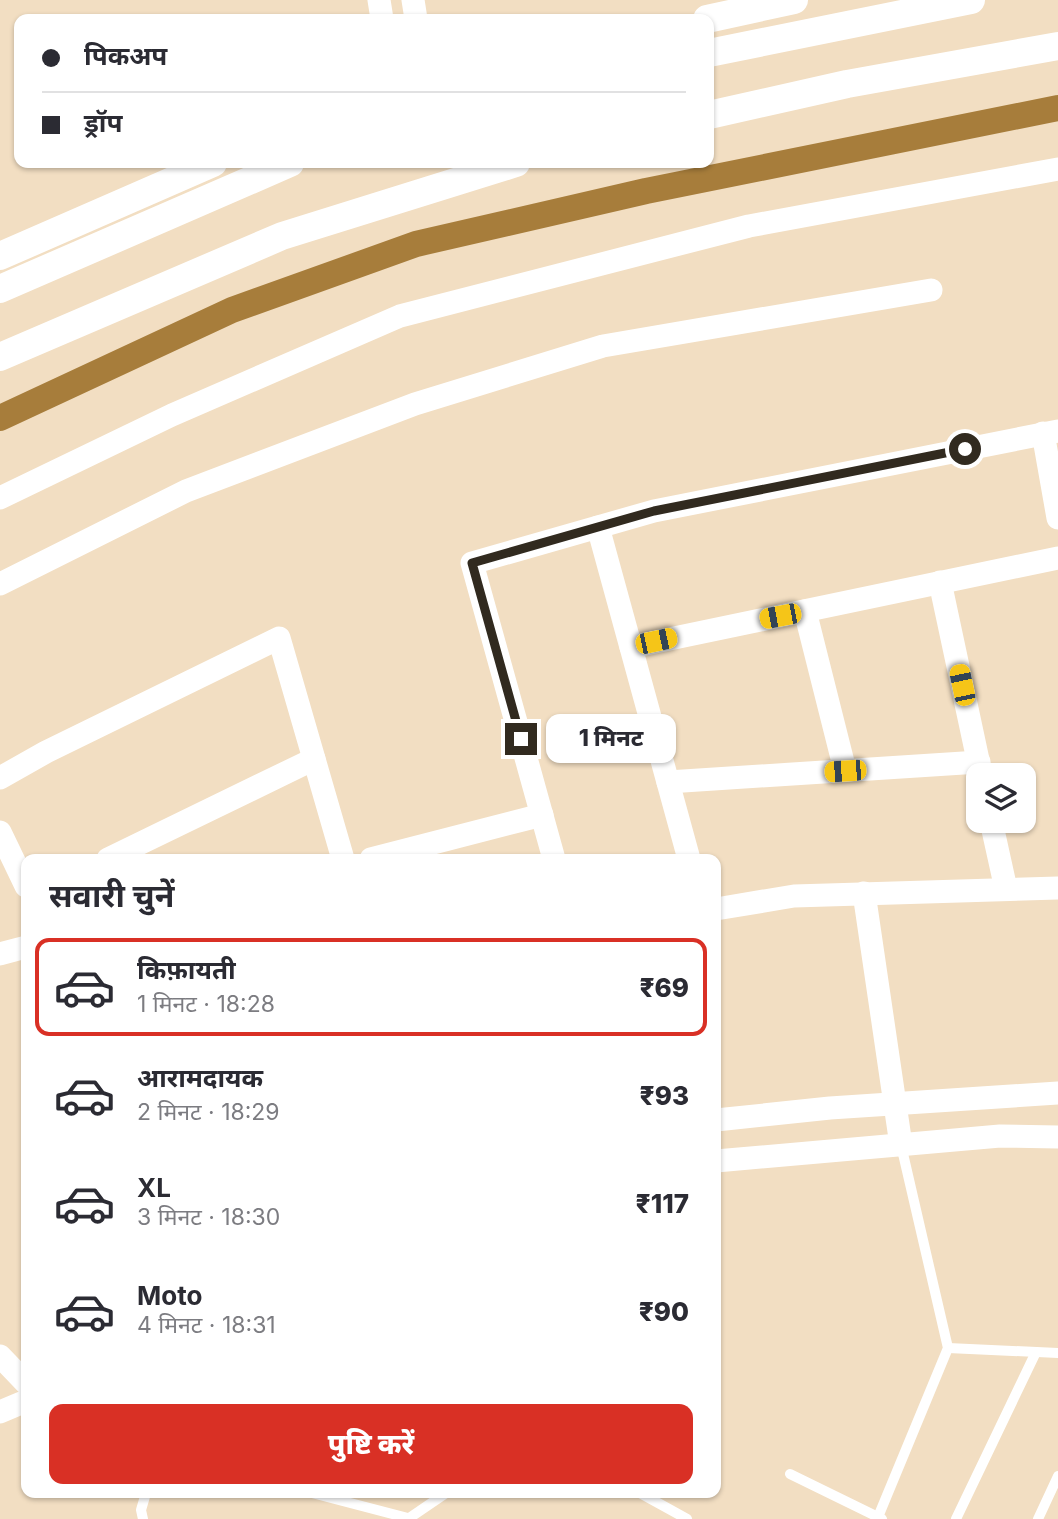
<!DOCTYPE html>
<html lang="hi">
<head>
<meta charset="utf-8">
<style>
  body { margin:0; font-family:Inter,"Noto Sans Devanagari",sans-serif; background:#f7f7f7; color:#2b2b33; height:100vh; display:flex; flex-direction:column; font-size:26px; white-space:nowrap }
  * { box-sizing:border-box; margin:0 }
  p { font-size:23px; color:#7c7c81 }
  .icon { flex:none; width:38px; height:38px; fill:none; stroke:currentColor; stroke-width:2; stroke-linecap:round; stroke-linejoin:round }
  .map { position:relative; flex:1; overflow:hidden }
  .side { position:absolute; left:21px; top:854px; width:700px; height:644px; display:flex; flex-direction:column; background:#fff; border-radius:14px; box-shadow:0 2px 5px #0004 }
  .side>* { flex:none }
  .banner { position:absolute; left:14px; top:14px; width:700px; height:154px; border-radius:14px; box-shadow:0 2px 5px #0004; display:grid; align-content:center; height:154px; padding:0 28px; background:#fff }
  .controls { position:absolute; left:966px; top:763px; display:grid; gap:14px }
  .controls a { display:grid; place-items:center; width:70px; height:70px; border-radius:14px; background:#fff; box-shadow:0 2px 5px #0004; font-size:35px }
  .end { position:absolute; width:32px; height:32px; margin:-16px; border:9px solid #312a1f; background:#fff; box-shadow:0 0 0 4px #fff }
  .from { border-radius:50% }
  .bubble { position:absolute; height:49px; border-radius:14px; background:#fff; box-shadow:0 2px 5px #0004; font-size:23px; font-weight:800; line-height:49px; text-align:center }
  .car { position:absolute; width:21px; height:42px; margin:-21px -10px; border-radius:9px; box-shadow:0 0 5px 2px #0007; background:linear-gradient(#f5c518 24%,#345 0 40%,#f5c518 0 76%,#345 0 86%,#f5c518 0) }
  .banner b { display:flex; align-items:center; gap:24px; height:66px; font-size:26px }
  .banner b+b { border-top:2px solid #e1e1e2 }
  .banner i { width:18px; height:18px; background:#2b2b33 }
  ul { padding:0; list-style:none }
  li { display:flex; align-items:center; gap:21px; height:98px; margin:0 14px 10px; padding:0 14px; border:4px solid transparent; border-radius:14px }
  li div { flex:1 }
  li b { display:block; font-size:26px }
  li em { font-style:normal; font-weight:800 }
  li.on { border-color:#d93025 }
  li>.icon { width:63px; height:63px; stroke-width:1.5 }
  h2 { padding:0 28px; font-size:32px; line-height:84px }
  .cta { display:flex; gap:14px; margin-top:auto; padding:14px 28px }
  .cta a { flex:1; height:80px; border-radius:14px; background:#d93025; color:#fff; font-size:28px; font-weight:800; line-height:80px; text-align:center }
  .map>svg:first-child { display:block }
  .lines { fill:none; stroke-linecap:round; stroke-linejoin:round }
  .canal { stroke:#a77d3b; stroke-width:26 }
  .service { stroke:#fff; stroke-width:10 }
  .minor { stroke:#fff; stroke-width:23 }
  .tertiary { stroke:#fff; stroke-width:28 }
  .route { stroke:#312a1f; stroke-width:9 }
</style>
</head>
<body>
<div class="map">
<svg width="1058" height="1519" viewBox="0 0 1058 1519">
  <rect width="100%" height="100%" fill="#f2dec2"/>
  <g class="lines">
    <!-- canal -->
    <path class="canal" d="M 0,418 L 232,310 L 416,244 L 646,191 L 1058,108"/>
    <!-- service -->
    <g class="service">
      <path d="M 948,1348 L 1058,1353"/>
      <path d="M 790,1474 L 882,1519"/>
      <path d="M 312,1493 L 408,1518"/>
      <path d="M 640,1493 L 687,1519"/>
      <path d="M 878,1517 L 948,1348 L 901,1145"/>
      <path d="M 143,1519 L 141,1510 L 146,1493"/>
      <path d="M 408,1519 L 446,1493"/>
      <path d="M 956,1519 L 1036,1352"/>
      <path d="M 1038,1519 L 1058,1476"/>
    </g>
    <!-- minor -->
    <g class="minor">
      <path d="M 379,0 L 382,19"/>
      <path d="M 413,0 L 416,19"/>
      <path d="M 1043,433 L 1058,518"/>
      <path d="M 0,498 L 172,415 L 400,316 L 749,226 L 1058,169"/>
      <path d="M 598,527 L 689,859"/>
      <path d="M 940,582 L 981,774"/>
      <path d="M 0,584 L 186,491 L 415,404 L 603,346 L 931,290"/>
      <path d="M 805,611 L 845,770"/>
      <path d="M 631,647 L 1058,558"/>
      <path d="M 0,778 L 46,752 L 279,638 L 343,859"/>
      <path d="M 668,782 L 979,762"/>
      <path d="M 991,821 L 1006,889"/>
      <path d="M 0,832 L 26,886"/>
      <path d="M 108,859 L 314,759"/>
      <path d="M 371,859 L 542,815"/>
      <path d="M 554,859 L 472,563 L 654,511 L 1058,431"/>
      <path d="M 864,893 L 901,1145"/>
      <path d="M 716,909 L 794,896 L 1058,888"/>
      <path d="M 0,954 L 26,947"/>
      <path d="M 716,1120 L 830,1108 L 1058,1093"/>
      <path d="M 716,1161 L 1000,1136 L 1058,1137"/>
      <path d="M 0,1356 L 26,1383"/>
      <path d="M 0,1412 L 26,1401"/>
    </g>
    <!-- tertiary -->
    <g class="tertiary">
      <path d="M 707,19 L 794,0"/>
      <path d="M 709,53 L 971,0"/>
      <path d="M 709,115 L 847,84 L 1058,46"/>
      <path d="M 0,256 L 213,163"/>
      <path d="M 0,289 L 290,163"/>
      <path d="M 0,357 L 282,236 L 516,163"/>
    </g>
  </g>
  <g class="lines">
    <!-- route -->
    <path class="route" d="M 521,739 L 472,563 L 654,511 L 965,449"/>
  </g>
</svg>
<div class="controls">
<a><svg class="icon" aria-label="layers" viewBox="0 0 24 24"><path d="M12 4l9 5-9 5-9-5zM3 14l9 5 9-5"/></svg></a>
</div>
<i class="end from" style="left:965px;top:449px"></i>
<i class="end" style="left:521px;top:739px"></i>
<div class="bubble" style="left:546px;top:714px;width:130px">1 मिनट</div>
<i class="car" style="left:780px;top:616px;rotate:259deg"></i>
<i class="car" style="left:656px;top:641px;rotate:78deg"></i>
<i class="car" style="left:962px;top:685px;rotate:348deg"></i>
<i class="car" style="left:845px;top:771px;rotate:266deg"></i>
<div class="banner">
<b><i class="from"></i>पिकअप</b>
<b><i></i>ड्रॉप</b>
</div>
<section class="side">
<h2>सवारी चुनें</h2>
<ul>
<li class="on"><svg class="icon" aria-label="car" viewBox="0 0 24 24"><path d="M5 17H2v-5l4-1 3-4h7l3 4 3 1v5h-3M9 17h6M6 11h13"/><circle cx="7" cy="17" r="2"/><circle cx="17" cy="17" r="2"/></svg><div><b>किफ़ायती</b><p>1 मिनट · 18:28</p></div><em>₹69</em></li>
<li><svg class="icon" aria-label="car" viewBox="0 0 24 24"><path d="M5 17H2v-5l4-1 3-4h7l3 4 3 1v5h-3M9 17h6M6 11h13"/><circle cx="7" cy="17" r="2"/><circle cx="17" cy="17" r="2"/></svg><div><b>आरामदायक</b><p>2 मिनट · 18:29</p></div><em>₹93</em></li>
<li><svg class="icon" aria-label="car" viewBox="0 0 24 24"><path d="M5 17H2v-5l4-1 3-4h7l3 4 3 1v5h-3M9 17h6M6 11h13"/><circle cx="7" cy="17" r="2"/><circle cx="17" cy="17" r="2"/></svg><div><b>XL</b><p>3 मिनट · 18:30</p></div><em>₹117</em></li>
<li><svg class="icon" aria-label="car" viewBox="0 0 24 24"><path d="M5 17H2v-5l4-1 3-4h7l3 4 3 1v5h-3M9 17h6M6 11h13"/><circle cx="7" cy="17" r="2"/><circle cx="17" cy="17" r="2"/></svg><div><b>Moto</b><p>4 मिनट · 18:31</p></div><em>₹90</em></li>
</ul>
<div class="cta"><a>पुष्टि करें</a></div>
</section>
</div>
</body>
</html>
